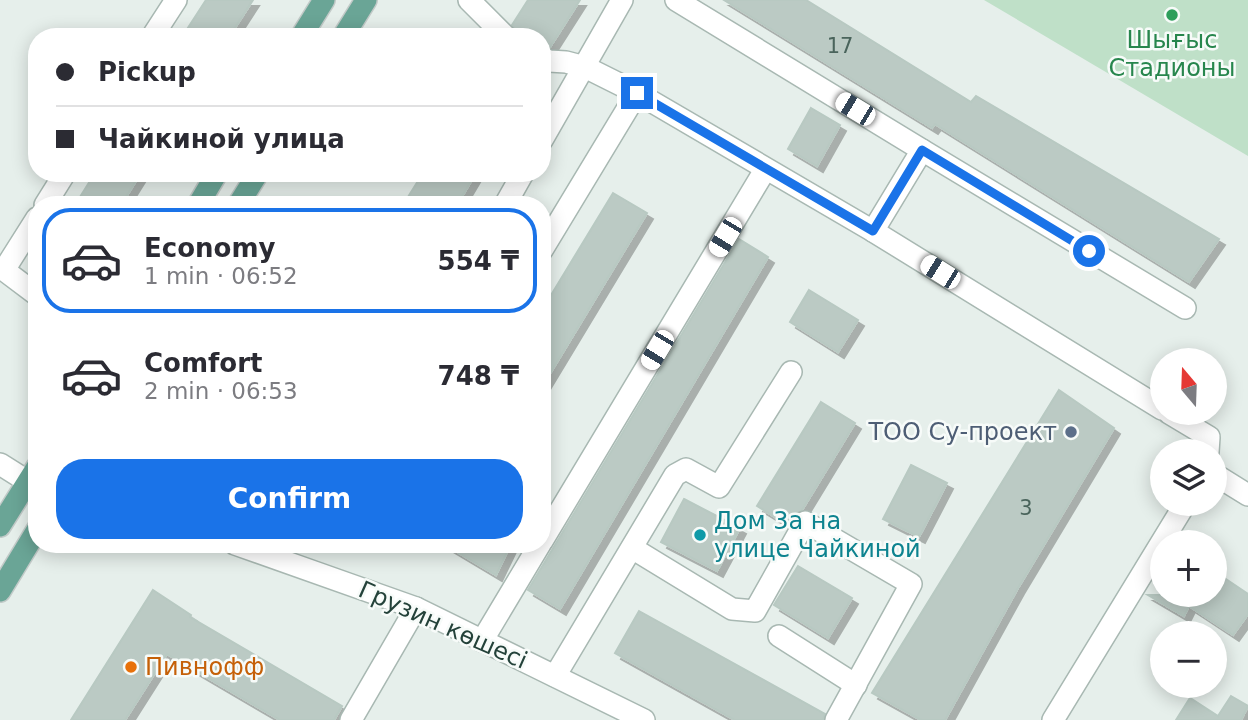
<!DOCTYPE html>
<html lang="en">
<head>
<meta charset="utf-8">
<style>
  body { margin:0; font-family:"DejaVu Sans",sans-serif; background:#f2f2f3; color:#2b2b33; height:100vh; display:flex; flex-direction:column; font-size:26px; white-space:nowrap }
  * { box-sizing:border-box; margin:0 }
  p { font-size:23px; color:#7c7c81 }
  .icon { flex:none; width:38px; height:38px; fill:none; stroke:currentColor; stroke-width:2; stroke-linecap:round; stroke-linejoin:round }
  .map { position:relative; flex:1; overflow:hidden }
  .sheet { position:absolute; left:28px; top:196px; width:523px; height:357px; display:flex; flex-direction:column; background:#fff; border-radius:28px; box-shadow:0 4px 18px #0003 }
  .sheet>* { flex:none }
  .guide { position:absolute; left:28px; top:28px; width:523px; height:154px; border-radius:28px; box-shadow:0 4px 18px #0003; display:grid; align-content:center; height:154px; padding:0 28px; background:#fff }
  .needle { width:46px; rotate:341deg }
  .buttons { position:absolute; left:1150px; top:348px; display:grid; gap:14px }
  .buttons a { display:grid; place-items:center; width:77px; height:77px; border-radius:50%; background:#fff; box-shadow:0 4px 18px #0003; font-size:35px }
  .end { position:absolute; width:32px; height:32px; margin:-16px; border:9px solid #1a73e8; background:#fff; box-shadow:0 0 0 4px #fff }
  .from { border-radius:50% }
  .car { position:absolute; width:21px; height:42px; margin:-21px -10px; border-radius:9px; box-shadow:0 0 5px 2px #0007; background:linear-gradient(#fff 24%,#345 0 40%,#fff 0 76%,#345 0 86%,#fff 0) }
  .guide b { display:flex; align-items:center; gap:24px; height:66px; font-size:26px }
  .guide b+b { border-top:2px solid #e1e1e2 }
  .guide i { width:18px; height:18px; background:#2b2b33 }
  ul { padding:12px 0 0; list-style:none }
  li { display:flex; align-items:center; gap:21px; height:105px; margin:0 14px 10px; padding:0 14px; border:4px solid transparent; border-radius:28px }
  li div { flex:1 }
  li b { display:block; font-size:26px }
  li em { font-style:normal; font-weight:800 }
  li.on { border-color:#1a73e8 }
  li>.icon { width:63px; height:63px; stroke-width:1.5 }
  .button { display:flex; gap:14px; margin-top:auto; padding:14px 28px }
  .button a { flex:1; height:80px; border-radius:28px; background:#1a73e8; color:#fff; font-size:28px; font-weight:800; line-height:80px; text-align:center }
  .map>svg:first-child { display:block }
  .green { fill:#bfe0c8 }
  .building { fill:#bbcac4; stroke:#b8c9c2; stroke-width:2; filter:url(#shadow) }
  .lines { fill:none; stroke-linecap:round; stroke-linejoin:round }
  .minor-casing { stroke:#a8b8b2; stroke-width:24 }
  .major-casing { stroke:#c2cac8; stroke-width:24 }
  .minor { stroke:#fff; stroke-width:21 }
  .major { stroke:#6aa596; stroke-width:21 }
  .route { stroke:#1a73e8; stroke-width:9 }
  .leisure-dot { fill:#2e9e5b; stroke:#f7fbf9; stroke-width:2.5 }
  .service-dot { fill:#5c6f8a; stroke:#f7fbf9; stroke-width:2.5 }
  .culture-dot { fill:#0f9aa8; stroke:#f7fbf9; stroke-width:2.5 }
  .food-dot { fill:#e8710a; stroke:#f7fbf9; stroke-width:2.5 }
  .labels { text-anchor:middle; stroke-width:5; stroke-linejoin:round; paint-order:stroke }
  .number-label { font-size:21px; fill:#4a645c }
  .leisure-label { font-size:24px; fill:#27864d; stroke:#f7fbf9 }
  .service-label { font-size:24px; fill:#4e5e75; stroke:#f7fbf9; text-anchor:end }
  .culture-label { font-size:24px; fill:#0d838f; stroke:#f7fbf9; text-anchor:start }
  .street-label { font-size:24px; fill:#24423a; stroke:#f7fbf9 }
  .food-label { font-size:24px; fill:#c56008; stroke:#f7fbf9; text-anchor:start }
</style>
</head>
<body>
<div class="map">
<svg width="1248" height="720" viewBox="0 0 1248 720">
  <defs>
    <filter id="shadow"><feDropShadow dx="6" dy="6" stdDeviation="0" flood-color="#0004"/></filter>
  </defs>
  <rect width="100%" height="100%" fill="#e6efeb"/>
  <!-- green -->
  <path class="green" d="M 984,0 L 1248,0 L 1248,156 Z"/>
  <!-- building -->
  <g class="building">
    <path d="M 206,0 L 253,0 L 229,37 L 182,37 Z"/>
    <path d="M 528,0 L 580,0 L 550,47 L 542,45 L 542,37 L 519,37 L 512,25 Z"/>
    <path d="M 724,0 L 806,0 L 971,102 L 976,96 L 1219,239 L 1189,282 L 935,124 L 932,128 Z"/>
    <path d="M 811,108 L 840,125 L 817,166 L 788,149 Z"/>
    <path d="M 95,173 L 141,173 L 121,205 L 75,205 Z"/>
    <path d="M 423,173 L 476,173 L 457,205 L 403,205 Z"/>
    <path d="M 613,193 L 647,213 L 542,387 L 542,310 Z"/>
    <path d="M 739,239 L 768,257 L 560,609 L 528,590 Z"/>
    <path d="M 809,290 L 858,320 L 838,352 L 790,322 Z"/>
    <path d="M 1059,390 L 1114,428 L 1018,588 L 945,720 L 921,720 L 872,693 Z"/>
    <path d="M 821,402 L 855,423 L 802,510 L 794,515 L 788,525 L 757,506 Z"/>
    <path d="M 911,465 L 947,483 L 919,537 L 883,519 Z"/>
    <path d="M 684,499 L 740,528 L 717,571 L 661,542 Z"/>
    <path d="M 444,544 L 511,544 L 496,575 Z"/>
    <path d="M 798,566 L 852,598 L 828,638 L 774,605 Z"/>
    <path d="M 1214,571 L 1248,594 L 1248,614 L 1233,635 L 1189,606 L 1184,616 L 1148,595 L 1214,595 Z"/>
    <path d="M 153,590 L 191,615 L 190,617 L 342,706 L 334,720 L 280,720 L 167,654 L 125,720 L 71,720 Z"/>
    <path d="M 639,611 L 825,714 L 823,720 L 735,720 L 615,653 Z"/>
    <path d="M 1231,696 L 1248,706 L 1241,720 L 1176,720 L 1190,698 L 1218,716 Z"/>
  </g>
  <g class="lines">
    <!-- minor casing -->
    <g class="minor-casing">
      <g id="minor">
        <path d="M 469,0 L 506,37"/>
        <path d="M 676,0 L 922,150 L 873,231"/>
        <path d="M 152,37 L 176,0"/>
        <path d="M 542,58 L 549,61 L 566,62 L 585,67 L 637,93 L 873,231 L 1162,409"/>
        <path d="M 542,140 L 622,0"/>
        <path d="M 922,150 L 1185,308"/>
        <path d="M 45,205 L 65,173"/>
        <path d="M 505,205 L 523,173"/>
        <path d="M 37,218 L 4,270 L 37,295"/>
        <path d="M 542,250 L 637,93"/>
        <path d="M 1169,413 L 1209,437 L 1208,452"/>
        <path d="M 0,464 L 27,481"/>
        <path d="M 1214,474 L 1248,495"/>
        <path d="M 542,541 L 765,170"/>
        <path d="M 235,544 L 416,608 L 644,720"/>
        <path d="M 632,548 L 732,609 L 755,611 L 805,522 L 911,584 L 836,720"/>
        <path d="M 779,636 L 856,685"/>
        <path d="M 482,641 L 540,544"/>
        <path d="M 555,676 L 675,475 L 686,469 L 719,487 L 791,372"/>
        <path d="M 351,720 L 416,608"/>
        <path d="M 1053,720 L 1185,504"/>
      </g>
    </g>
    <!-- major casing -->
    <g class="major-casing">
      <g id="major">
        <path d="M 301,37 L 324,0"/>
        <path d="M 343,37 L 366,0"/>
        <path d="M 198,205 L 217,173"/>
        <path d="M 238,205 L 258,173"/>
        <path d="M 0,526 L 37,467"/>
        <path d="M 0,591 L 37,530"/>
      </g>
    </g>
    <!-- minor -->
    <use href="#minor" class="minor"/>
    <!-- major -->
    <use href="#major" class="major"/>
  </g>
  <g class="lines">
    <!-- route -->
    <path class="route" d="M 637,93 L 873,231 L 922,150 L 1089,251"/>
  </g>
  <!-- markers -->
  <circle class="leisure-dot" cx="1172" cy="15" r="7"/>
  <circle class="service-dot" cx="1071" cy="432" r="7"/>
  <circle class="culture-dot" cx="700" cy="535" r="7"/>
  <circle class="food-dot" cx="131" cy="667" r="7"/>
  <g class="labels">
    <!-- number labels -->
    <g class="number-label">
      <text x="840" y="53">17</text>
      <text x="1026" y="515">3</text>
    </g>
    <!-- leisure labels -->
    <g class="leisure-label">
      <text x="1172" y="48">Шығыс<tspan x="1172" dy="28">Стадионы</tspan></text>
    </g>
    <!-- service labels -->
    <g class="service-label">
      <text x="1057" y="440">ТОО Су-проект</text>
    </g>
    <!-- culture labels -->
    <g class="culture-label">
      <text x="714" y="529">Дом 3а на<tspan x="714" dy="28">улице Чайкиной</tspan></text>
    </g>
    <!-- street labels -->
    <g class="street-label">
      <text transform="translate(443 625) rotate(24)" y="8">Грузин көшесі</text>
    </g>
    <!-- food labels -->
    <g class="food-label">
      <text x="145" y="675">Пивнофф</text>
    </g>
  </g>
</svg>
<div class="buttons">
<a><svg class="needle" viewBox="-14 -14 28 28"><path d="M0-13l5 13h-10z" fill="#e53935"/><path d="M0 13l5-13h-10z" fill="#7c7c81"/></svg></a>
<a><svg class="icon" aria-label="layers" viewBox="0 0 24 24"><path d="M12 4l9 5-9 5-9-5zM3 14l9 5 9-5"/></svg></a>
<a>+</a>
<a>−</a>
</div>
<i class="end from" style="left:1089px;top:251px"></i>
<i class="end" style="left:637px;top:93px"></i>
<i class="car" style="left:855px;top:109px;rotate:301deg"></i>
<i class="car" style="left:725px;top:237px;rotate:211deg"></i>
<i class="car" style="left:940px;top:272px;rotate:302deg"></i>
<i class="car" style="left:657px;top:350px;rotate:211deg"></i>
<div class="guide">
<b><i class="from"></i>Pickup</b>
<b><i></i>Чайкиной улица</b>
</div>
<section class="sheet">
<ul>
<li class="on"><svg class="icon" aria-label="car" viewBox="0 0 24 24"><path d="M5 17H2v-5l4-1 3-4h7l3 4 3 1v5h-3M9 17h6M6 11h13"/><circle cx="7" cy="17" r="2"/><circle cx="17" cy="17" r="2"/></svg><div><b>Economy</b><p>1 min · 06:52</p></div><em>554 ₸</em></li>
<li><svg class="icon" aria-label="car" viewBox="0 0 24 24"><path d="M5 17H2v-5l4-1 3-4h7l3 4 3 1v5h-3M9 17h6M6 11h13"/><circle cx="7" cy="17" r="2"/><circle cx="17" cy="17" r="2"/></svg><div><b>Comfort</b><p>2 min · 06:53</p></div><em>748 ₸</em></li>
</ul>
<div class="button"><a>Confirm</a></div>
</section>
</div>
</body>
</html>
